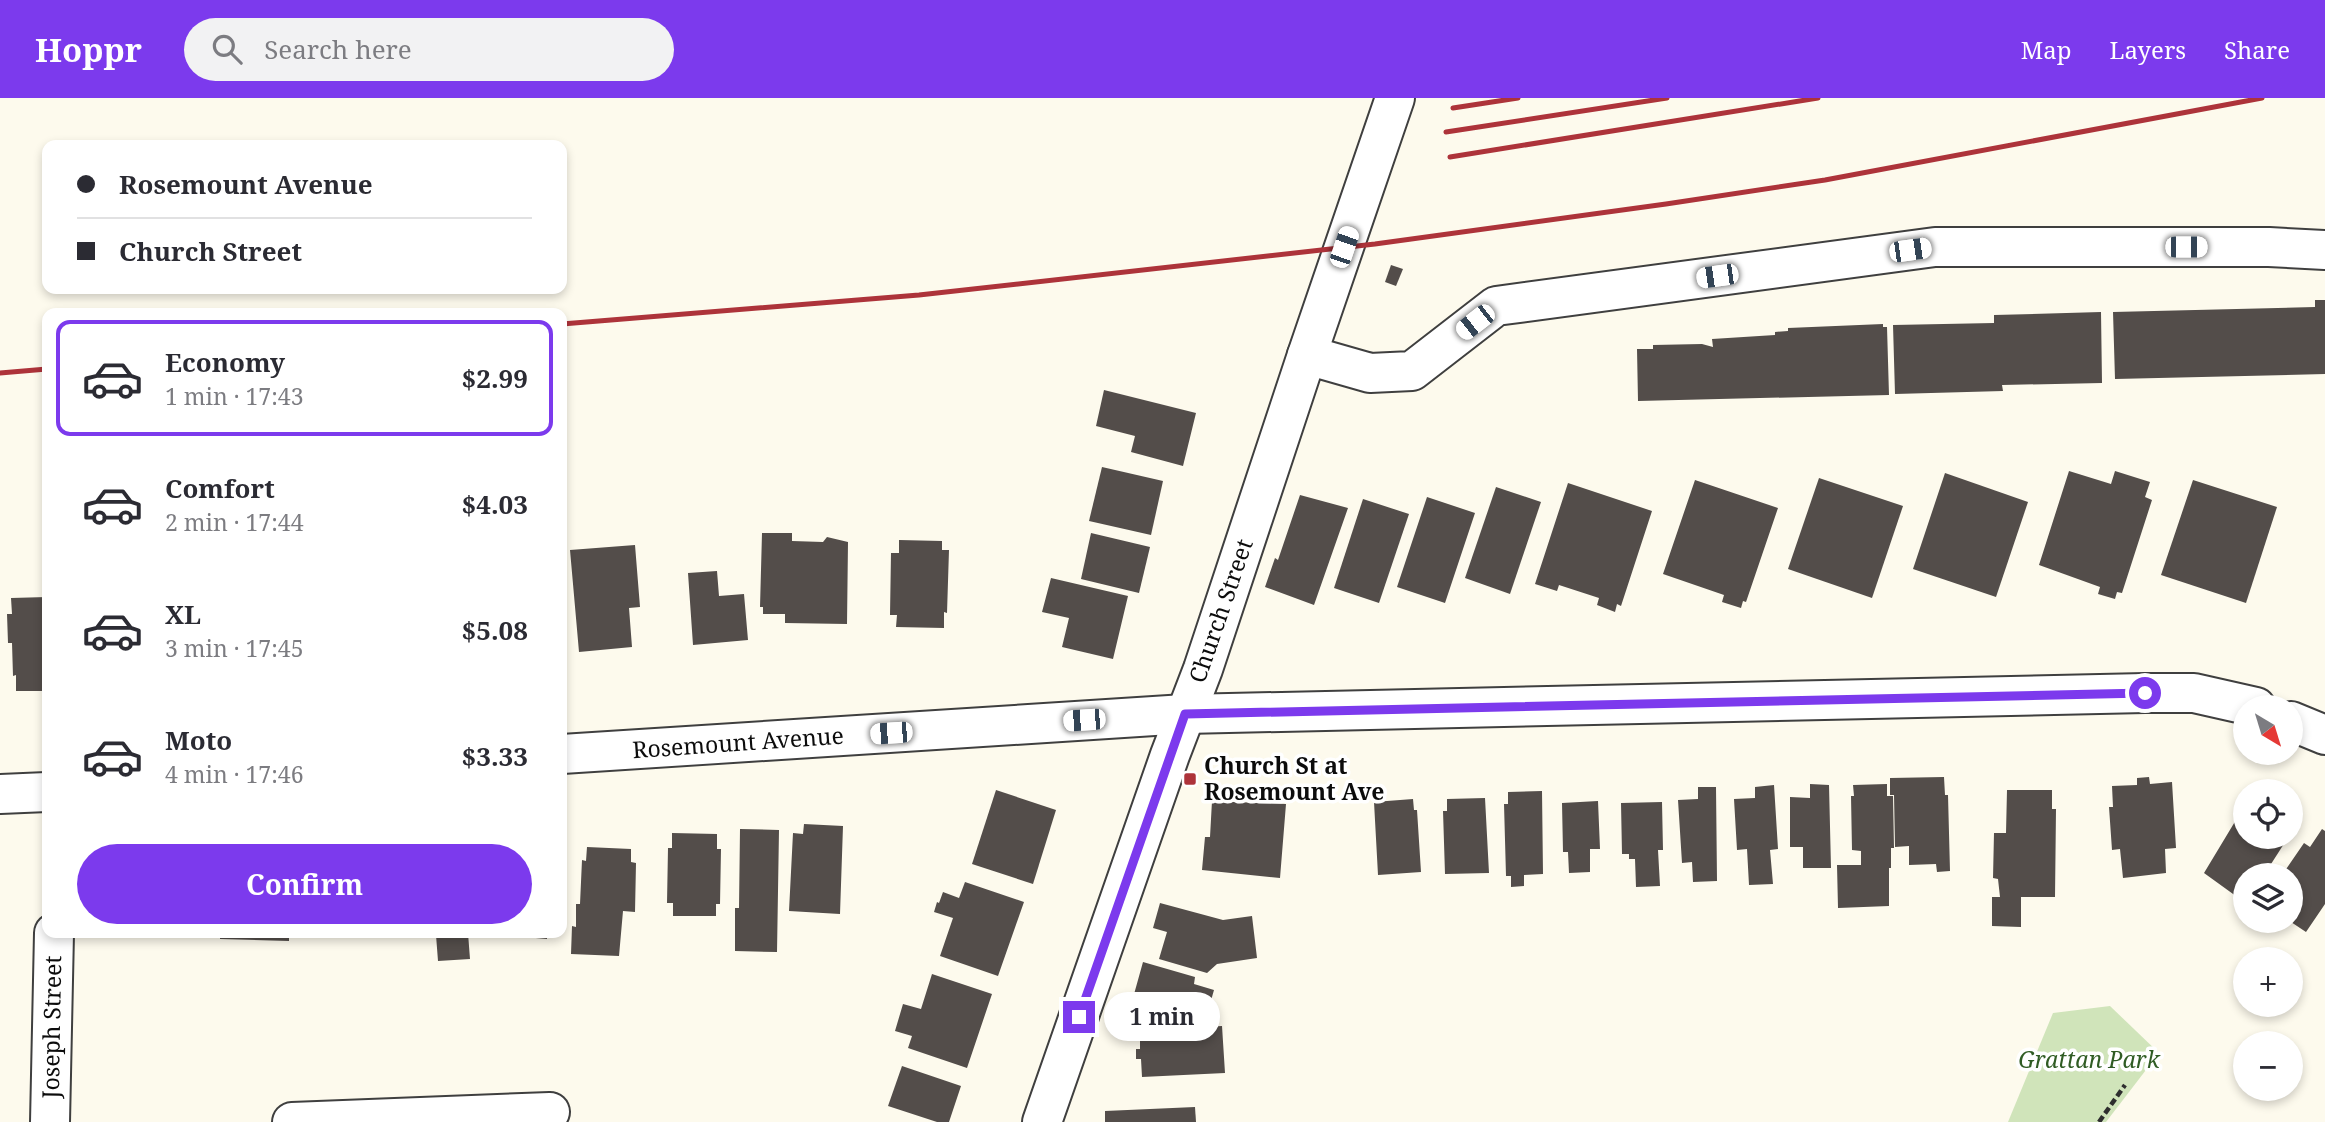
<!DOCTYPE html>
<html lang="en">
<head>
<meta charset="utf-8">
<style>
  body { margin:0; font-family:"Noto Serif",serif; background:#f2f2f3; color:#2b2b33; height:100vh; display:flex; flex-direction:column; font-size:26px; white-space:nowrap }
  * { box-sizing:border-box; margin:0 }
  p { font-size:23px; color:#7c7c81 }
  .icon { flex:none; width:38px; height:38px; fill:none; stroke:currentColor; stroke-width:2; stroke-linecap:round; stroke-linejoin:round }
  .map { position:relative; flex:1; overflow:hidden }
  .drawer { position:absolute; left:42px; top:210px; width:525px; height:630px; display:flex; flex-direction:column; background:#fff; border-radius:14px; box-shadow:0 4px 10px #0003 }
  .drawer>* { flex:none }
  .guide { position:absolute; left:42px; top:42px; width:525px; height:154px; border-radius:14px; box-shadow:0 4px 10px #0003; display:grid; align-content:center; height:154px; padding:0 35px; background:#fff }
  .needle { width:46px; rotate:142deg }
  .tools { position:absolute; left:2233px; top:597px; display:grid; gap:14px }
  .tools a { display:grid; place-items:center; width:70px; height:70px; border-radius:50%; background:#fff; box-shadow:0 4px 10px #0003; font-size:35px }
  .end { position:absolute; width:32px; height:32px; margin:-16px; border:9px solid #7c3aed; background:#fff; box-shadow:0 0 0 4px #fff }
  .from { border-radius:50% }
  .bubble { position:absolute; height:49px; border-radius:24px; background:#fff; box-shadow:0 4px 10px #0003; font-size:23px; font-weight:700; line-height:49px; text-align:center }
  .car { position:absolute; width:21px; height:42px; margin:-21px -10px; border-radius:9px; box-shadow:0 0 5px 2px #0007; background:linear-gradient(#fff 24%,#345 0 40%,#fff 0 76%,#345 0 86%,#fff 0) }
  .guide b { display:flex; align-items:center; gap:24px; height:66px; font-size:26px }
  .guide b+b { border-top:2px solid #e1e1e2 }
  .guide i { width:18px; height:18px; background:#2b2b33 }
  ul { padding:12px 0 0; list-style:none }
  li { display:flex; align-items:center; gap:21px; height:116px; margin:0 14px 10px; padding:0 21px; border:4px solid transparent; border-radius:14px }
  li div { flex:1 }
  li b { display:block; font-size:26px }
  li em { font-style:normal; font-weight:700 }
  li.active { border-color:#7c3aed }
  li>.icon { width:63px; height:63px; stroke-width:1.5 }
  .button { display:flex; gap:14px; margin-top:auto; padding:14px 35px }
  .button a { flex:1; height:80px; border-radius:42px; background:#7c3aed; color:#fff; font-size:28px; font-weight:700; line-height:80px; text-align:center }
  header { display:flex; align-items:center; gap:42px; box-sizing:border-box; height:98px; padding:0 35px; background:#7c3aed; color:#fff }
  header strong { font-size:33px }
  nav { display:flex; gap:38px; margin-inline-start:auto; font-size:24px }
  .search { width:490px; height:63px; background:#f2f2f3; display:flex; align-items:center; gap:18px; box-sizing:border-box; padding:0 24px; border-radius:38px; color:#7c7c81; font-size:26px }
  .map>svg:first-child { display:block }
  .green { fill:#d0e4ba }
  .building { fill:#534d4a }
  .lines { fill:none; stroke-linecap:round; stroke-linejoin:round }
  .minor-casing { stroke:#3f3f3f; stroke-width:42 }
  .path { stroke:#2e2e2e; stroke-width:4.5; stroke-dasharray:7 3.5; stroke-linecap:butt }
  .minor { stroke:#fff; stroke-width:38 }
  .rail { stroke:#ad333a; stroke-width:5 }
  .route { stroke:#7c3aed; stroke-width:9 }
  .poi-dot { fill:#ad333a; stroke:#fff; stroke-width:2.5 }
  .labels { text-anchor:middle; stroke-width:7; stroke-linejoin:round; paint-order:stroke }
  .street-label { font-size:23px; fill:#0c0c0c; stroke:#fff }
  .poi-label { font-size:23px; font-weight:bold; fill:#0c0c0c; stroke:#fff; text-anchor:start }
  .park-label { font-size:23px; font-style:italic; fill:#305c24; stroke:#fff }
</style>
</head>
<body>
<header>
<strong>Hoppr</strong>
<div class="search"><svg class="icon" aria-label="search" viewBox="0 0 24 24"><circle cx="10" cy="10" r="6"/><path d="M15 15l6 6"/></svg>Search here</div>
<nav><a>Map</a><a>Layers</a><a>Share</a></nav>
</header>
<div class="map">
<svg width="2325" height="1024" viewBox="0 0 2325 1024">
  <rect width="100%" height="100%" fill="#fdfaed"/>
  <!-- green -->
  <path class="green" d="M 2110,908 L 2159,955 L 2106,1024 L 2008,1024 L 2053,915 Z"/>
  <!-- building -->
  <g class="building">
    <path d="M 1391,167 L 1403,171 L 1396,188 L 1385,184 Z"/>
    <path d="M 2315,202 L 2325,202 L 2325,276 L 2115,281 L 2113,214 L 2315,209 Z"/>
    <path d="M 2101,214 L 2102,285 L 2002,287 L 2003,293 L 1895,296 L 1893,227 L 1994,225 L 1994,217 Z"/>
    <path d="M 1883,226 L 1883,229 L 1887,229 L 1889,297 L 1638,303 L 1637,251 L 1653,251 L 1653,247 L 1702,246 L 1713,249 L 1712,241 L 1775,237 L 1775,234 L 1788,233 L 1788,230 Z"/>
    <path d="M 1104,292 L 1196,315 L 1183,368 L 1131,354 L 1135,338 L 1096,328 Z"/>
    <path d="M 1102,369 L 1163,383 L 1151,437 L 1089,423 Z"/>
    <path d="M 2069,373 L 2111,386 L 2115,373 L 2150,384 L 2145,399 L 2152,402 L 2122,495 L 2117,494 L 2115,501 L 2098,496 L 2100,489 L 2039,467 Z"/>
    <path d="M 1945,375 L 2028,404 L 1996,499 L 1913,471 Z"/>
    <path d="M 1819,380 L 1903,408 L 1872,500 L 1788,471 Z"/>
    <path d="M 1695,382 L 1778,410 L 1746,504 L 1743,503 L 1741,510 L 1722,504 L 1724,497 L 1663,476 Z"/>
    <path d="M 2193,382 L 2277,409 L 2246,505 L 2161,477 Z"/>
    <path d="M 1568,385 L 1652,413 L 1621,508 L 1617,506 L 1615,514 L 1597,507 L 1599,500 L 1559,487 L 1557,493 L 1535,486 Z"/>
    <path d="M 1496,389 L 1541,404 L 1510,496 L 1465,480 Z"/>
    <path d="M 1300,397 L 1348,410 L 1314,507 L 1265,489 L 1275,460 L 1278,462 Z"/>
    <path d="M 1427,399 L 1475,415 L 1445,505 L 1397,489 Z"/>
    <path d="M 1363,401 L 1409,416 L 1379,505 L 1334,490 Z"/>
    <path d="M 762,435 L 792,435 L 792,443 L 823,444 L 827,439 L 848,444 L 847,526 L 785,525 L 785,516 L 763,516 L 763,509 L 760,509 Z"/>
    <path d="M 1091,435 L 1150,449 L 1139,495 L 1081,481 Z"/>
    <path d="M 899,442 L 942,443 L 942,452 L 949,452 L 947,515 L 944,514 L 944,530 L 896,529 L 897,517 L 890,517 L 891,455 L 899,455 Z"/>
    <path d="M 635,447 L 640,509 L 629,510 L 632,549 L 579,554 L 570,452 Z"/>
    <path d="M 717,473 L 719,498 L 744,496 L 748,542 L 693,547 L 688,475 Z"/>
    <path d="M 1051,480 L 1128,498 L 1113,561 L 1062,549 L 1069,520 L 1042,514 Z"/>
    <path d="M 47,499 L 47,593 L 16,593 L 16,577 L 13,578 L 12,545 L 8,545 L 7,516 L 12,516 L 11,500 Z"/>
    <path d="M 1944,679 L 1945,697 L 1948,697 L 1950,773 L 1937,774 L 1936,766 L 1909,767 L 1909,748 L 1895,749 L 1894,697 L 1890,697 L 1890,680 Z"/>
    <path d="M 2149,679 L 2150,686 L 2172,684 L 2176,750 L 2165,751 L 2166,775 L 2123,780 L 2120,751 L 2112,752 L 2109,709 L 2113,709 L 2112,688 L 2137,687 L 2137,680 Z"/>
    <path d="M 1810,686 L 1829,687 L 1831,770 L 1803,770 L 1803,749 L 1790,749 L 1790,699 L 1810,700 Z"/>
    <path d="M 1887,686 L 1887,698 L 1893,698 L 1894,750 L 1891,750 L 1891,770 L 1889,770 L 1889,808 L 1838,810 L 1837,767 L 1861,767 L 1861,753 L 1852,752 L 1851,698 L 1854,698 L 1853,687 Z"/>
    <path d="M 1774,687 L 1778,751 L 1770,752 L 1773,786 L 1749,787 L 1747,751 L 1737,752 L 1734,701 L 1755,700 L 1755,689 Z"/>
    <path d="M 1698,689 L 1716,689 L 1717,783 L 1693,784 L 1692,764 L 1682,765 L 1678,702 L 1698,701 Z"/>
    <path d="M 996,692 L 1056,712 L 1033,786 L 972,766 Z"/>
    <path d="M 2007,692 L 2052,692 L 2052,711 L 2056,711 L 2055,799 L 2021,799 L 2021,829 L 1992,828 L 1992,799 L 2000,799 L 1998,781 L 1993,780 L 1994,735 L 2006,735 Z"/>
    <path d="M 1542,693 L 1543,776 L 1524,777 L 1524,788 L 1511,789 L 1511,778 L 1506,778 L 1504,706 L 1508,706 L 1508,694 Z"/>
    <path d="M 1485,700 L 1489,775 L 1445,776 L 1443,713 L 1447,713 L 1447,701 Z"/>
    <path d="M 1413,701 L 1414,712 L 1417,712 L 1421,774 L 1378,777 L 1374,704 Z"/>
    <path d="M 1212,703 L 1286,706 L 1280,780 L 1202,772 L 1205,739 L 1210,739 Z"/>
    <path d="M 1598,703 L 1600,751 L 1590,751 L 1590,774 L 1569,775 L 1568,754 L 1563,754 L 1562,705 Z"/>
    <path d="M 1662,704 L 1663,752 L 1658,752 L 1660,788 L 1636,789 L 1635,761 L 1629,761 L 1629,756 L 1622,756 L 1621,705 Z"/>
    <path d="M 2245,707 L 2245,738 L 2289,738 L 2264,777 L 2245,777 L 2245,794 L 2240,801 L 2204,775 Z"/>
    <path d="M 804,726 L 843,728 L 840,816 L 789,813 L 793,735 L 803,736 Z"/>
    <path d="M 740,731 L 779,732 L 777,854 L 735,853 L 735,810 L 739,810 Z"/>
    <path d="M 2322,731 L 2325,733 L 2325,806 L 2306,834 L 2291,824 L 2291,777 L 2282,777 L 2304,745 L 2310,749 Z"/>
    <path d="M 672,735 L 717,736 L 717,751 L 721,751 L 720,806 L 716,806 L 716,818 L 673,818 L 673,805 L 667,805 L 668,750 L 672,750 Z"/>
    <path d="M 587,749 L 631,751 L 631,764 L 636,765 L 635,814 L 623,813 L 619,858 L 571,856 L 572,828 L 576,829 L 576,806 L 580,806 L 582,762 L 586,763 Z"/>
    <path d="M 965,784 L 1024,804 L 998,878 L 940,858 L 953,820 L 934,814 L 937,804 L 939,805 L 943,794 L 959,800 Z"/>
    <path d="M 1160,805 L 1223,822 L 1252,818 L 1257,860 L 1217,866 L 1207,875 L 1159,861 L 1167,834 L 1153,830 Z"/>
    <path d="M 220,835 L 289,835 L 289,843 L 220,841 Z"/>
    <path d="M 420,835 L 468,835 L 470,861 L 438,863 L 436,837 L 420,838 Z"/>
    <path d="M 513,835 L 547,835 L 547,841 L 513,838 Z"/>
    <path d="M 1143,864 L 1195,879 L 1194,886 L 1214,892 L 1206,920 L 1191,917 L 1188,924 L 1131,907 Z"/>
    <path d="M 932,876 L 992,896 L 967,970 L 908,950 L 912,938 L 895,933 L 903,906 L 921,911 Z"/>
    <path d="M 1222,928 L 1225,975 L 1142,979 L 1141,961 L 1136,961 L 1136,951 L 1140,951 L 1140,932 Z"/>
    <path d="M 902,968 L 961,988 L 949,1024 L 937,1024 L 888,1008 Z"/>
    <path d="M 1195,1009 L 1196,1024 L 1105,1024 L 1105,1013 Z"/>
  </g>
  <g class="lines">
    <!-- minor casing -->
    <g class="minor-casing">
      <g id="minor">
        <path d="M 1307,257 L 1370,275 L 1412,273 L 1496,208 L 1935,149 L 2269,149 L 2325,152"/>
        <path d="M 2291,623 L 2325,637"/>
        <path d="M 562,656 L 1185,616 L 2145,595 L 2194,595 L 2256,609"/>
        <path d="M 0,696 L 47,694"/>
        <path d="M 50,1024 L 54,835"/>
        <path d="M 292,1024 L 550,1014"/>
        <path d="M 1042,1024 L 1170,657 L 1203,571 L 1307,257 L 1395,0"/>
      </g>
    </g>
    <!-- path -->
    <path class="path" d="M 2099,1024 L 2125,987"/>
    <!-- minor -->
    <use href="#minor" class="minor"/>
    <!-- rail -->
    <g class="rail">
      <path d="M 1453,10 L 1518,0"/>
      <path d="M 1446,34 L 1667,0"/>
      <path d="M 1450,59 L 1818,0"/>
      <path d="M 562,226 L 919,197 L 1375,146 L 1666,106 L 1825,82 L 2262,0"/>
      <path d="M 0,275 L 47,271"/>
    </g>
  </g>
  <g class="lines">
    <!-- route -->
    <path class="route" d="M 1079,919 L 1185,616 L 2145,595"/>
  </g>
  <!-- markers -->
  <rect class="poi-dot" x="1183" y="674" width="14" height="14" rx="3.5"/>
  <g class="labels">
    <!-- street labels -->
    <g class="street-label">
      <text transform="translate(1221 513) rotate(-71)" y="8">Church Street</text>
      <text transform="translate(738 645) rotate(-4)" y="8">Rosemount Avenue</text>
      <text transform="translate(52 929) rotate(-89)" y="8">Joseph Street</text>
    </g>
    <!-- poi labels -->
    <g class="poi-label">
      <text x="1204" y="676">Church St at<tspan x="1204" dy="26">Rosemount Ave</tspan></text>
    </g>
    <!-- park labels -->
    <g class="park-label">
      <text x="2089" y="970">Grattan Park</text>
    </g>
  </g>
</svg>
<div class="tools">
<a><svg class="needle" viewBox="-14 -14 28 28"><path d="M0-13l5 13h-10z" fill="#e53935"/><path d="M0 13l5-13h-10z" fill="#7c7c81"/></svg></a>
<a><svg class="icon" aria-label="locate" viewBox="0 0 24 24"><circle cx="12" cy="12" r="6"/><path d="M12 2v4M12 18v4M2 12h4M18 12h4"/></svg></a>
<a><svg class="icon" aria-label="layers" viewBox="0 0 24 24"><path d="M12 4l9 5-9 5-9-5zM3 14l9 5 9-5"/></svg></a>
<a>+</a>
<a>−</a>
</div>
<i class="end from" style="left:2145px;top:595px"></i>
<i class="end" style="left:1079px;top:919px"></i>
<div class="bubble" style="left:1104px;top:894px;width:116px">1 min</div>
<i class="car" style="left:1344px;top:149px;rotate:19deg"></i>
<i class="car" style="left:2186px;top:149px;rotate:90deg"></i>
<i class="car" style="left:1910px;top:152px;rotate:82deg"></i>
<i class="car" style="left:1717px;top:178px;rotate:262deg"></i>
<i class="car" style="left:1475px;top:224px;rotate:232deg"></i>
<i class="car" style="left:1084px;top:622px;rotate:266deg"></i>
<i class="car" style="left:891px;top:635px;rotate:266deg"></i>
<div class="guide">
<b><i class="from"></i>Rosemount Avenue</b>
<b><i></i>Church Street</b>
</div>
<section class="drawer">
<ul>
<li class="active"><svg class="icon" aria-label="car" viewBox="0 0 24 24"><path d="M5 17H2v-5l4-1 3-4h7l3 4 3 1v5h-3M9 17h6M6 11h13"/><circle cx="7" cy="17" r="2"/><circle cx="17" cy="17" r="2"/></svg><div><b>Economy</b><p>1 min · 17:43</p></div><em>$2.99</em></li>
<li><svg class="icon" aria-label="car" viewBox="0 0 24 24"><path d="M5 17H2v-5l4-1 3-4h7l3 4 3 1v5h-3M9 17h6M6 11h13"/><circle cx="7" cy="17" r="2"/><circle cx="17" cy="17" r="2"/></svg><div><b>Comfort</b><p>2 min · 17:44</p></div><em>$4.03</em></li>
<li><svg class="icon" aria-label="car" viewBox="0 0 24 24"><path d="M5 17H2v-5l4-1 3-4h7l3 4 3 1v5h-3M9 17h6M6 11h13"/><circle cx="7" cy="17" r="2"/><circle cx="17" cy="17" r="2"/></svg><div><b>XL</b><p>3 min · 17:45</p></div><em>$5.08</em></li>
<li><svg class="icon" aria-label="car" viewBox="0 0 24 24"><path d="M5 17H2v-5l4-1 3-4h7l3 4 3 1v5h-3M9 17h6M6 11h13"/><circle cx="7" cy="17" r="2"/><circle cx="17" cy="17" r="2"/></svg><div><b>Moto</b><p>4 min · 17:46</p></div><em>$3.33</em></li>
</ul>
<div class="button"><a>Confirm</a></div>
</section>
</div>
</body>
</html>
